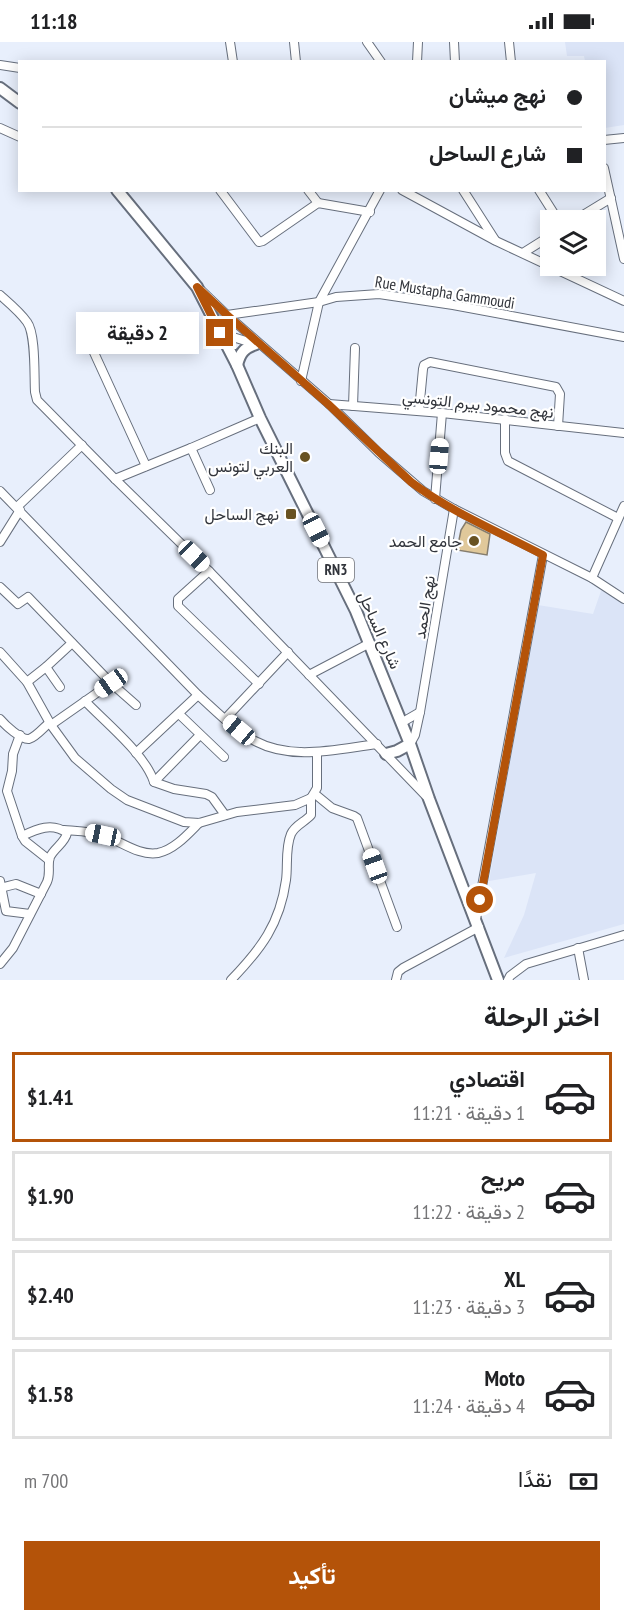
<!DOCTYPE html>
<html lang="ar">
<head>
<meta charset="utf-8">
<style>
  body { margin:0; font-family:"PT Sans Narrow",Vazirmatn,sans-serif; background:#f2f2f2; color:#202124; direction:rtl; height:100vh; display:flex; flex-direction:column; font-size:22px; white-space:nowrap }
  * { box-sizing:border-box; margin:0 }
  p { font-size:20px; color:#757577 }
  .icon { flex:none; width:33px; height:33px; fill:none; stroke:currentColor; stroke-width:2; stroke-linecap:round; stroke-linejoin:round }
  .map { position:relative; height:938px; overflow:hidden; direction:ltr }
  .details { display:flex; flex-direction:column; background:#fff; flex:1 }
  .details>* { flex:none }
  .guide { position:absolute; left:18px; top:18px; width:588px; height:132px; border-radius:0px; box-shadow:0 3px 15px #0003; direction:rtl; display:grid; align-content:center; height:132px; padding:0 24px; background:#fff }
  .controls { position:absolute; left:540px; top:168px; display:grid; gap:12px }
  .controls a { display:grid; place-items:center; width:66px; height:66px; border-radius:0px; background:#fff; box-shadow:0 3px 15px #0003; font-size:30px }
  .end { position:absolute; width:27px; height:27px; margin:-14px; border:8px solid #b45309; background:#fff; box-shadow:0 0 0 3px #fff }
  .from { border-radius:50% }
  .bubble { position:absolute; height:42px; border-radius:0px; background:#fff; box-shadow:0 3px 15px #0003; font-size:20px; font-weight:700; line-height:42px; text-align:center; direction:rtl }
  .car { position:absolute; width:18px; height:36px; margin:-18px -9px; border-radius:8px; box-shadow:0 0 4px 2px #0007; background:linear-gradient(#fff 24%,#345 0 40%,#fff 0 76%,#345 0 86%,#fff 0) }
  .guide b { display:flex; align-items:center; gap:21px; height:57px; font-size:22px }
  .guide b+b { border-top:2px solid #e0e0e0 }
  .guide i { width:15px; height:15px; background:#202124 }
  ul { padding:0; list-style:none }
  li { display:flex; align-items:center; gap:18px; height:90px; margin:0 12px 9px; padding:0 12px; border:3px solid #e0e0e0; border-radius:0px }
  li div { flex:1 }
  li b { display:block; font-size:22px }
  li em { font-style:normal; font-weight:700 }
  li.active { border-color:#b45309 }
  li>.icon { width:54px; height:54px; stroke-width:1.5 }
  h2 { padding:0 24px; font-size:27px; line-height:72px }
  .pay { display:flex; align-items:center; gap:15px; height:66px; padding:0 24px; font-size:22px }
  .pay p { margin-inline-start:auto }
  .cta { display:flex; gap:12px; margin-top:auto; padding:12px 24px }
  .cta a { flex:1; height:69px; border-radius:0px; background:#b45309; color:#fff; font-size:24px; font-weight:700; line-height:69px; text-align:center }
  .status { display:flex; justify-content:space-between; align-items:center; height:42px; padding:0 30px; background:#fff; direction:ltr }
  .status svg { height:16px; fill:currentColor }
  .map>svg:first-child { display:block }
  .built { fill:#dbe4f7 }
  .building { fill:#e0c89a; stroke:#857d6e; stroke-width:1.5 }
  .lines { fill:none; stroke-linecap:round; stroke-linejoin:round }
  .minor-casing { stroke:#676f7d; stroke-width:10 }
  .major-casing { stroke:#676f7d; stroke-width:14 }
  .minor { stroke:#fff; stroke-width:8 }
  .major { stroke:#fff; stroke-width:10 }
  .route { stroke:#b45309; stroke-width:8 }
  .poi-dot { fill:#685222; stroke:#fff; stroke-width:2 }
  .labels { text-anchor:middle; stroke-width:4.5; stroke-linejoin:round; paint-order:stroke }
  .shield { fill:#fff; stroke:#6f7176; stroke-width:1.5 }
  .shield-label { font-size:15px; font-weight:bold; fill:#31343b }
  .street-label { font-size:16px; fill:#31343b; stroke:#fff }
  .poi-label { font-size:16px; fill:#31343b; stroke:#fff; text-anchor:end }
</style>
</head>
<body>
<div class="status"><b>11:18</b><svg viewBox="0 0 49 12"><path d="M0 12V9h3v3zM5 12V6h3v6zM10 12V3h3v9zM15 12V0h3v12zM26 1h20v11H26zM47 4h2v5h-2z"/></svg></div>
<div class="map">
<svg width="624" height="938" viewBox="0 0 624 938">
  <rect width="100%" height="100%" fill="#e8effc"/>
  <!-- built -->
  <g class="built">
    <path d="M 565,0 L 624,0 L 624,83 L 605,86 L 604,20 L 585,19 L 584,14 L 567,14 Z"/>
    <path d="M 602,546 L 624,561 L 624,882 L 504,916 L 524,873 L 536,831 L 489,839 L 538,563 L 593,572 Z"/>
  </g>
  <!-- building -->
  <path class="building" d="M 466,480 L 490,492 L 487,513 L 457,508 L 461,488 Z"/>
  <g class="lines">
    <!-- minor casing -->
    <g class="minor-casing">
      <g id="minor">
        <path d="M 230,0 L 233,20"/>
        <path d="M 294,0 L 296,20"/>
        <path d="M 367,0 L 381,20"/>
        <path d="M 454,0 L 455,20"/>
        <path d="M 509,0 L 511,20"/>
        <path d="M 417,20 L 418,0"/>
        <path d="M 0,23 L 20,26"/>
        <path d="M 0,86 L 20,95"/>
        <path d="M 604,98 L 624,96"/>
        <path d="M 604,126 L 624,217"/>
        <path d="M 220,148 L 259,200 L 263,199 L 318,161 L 370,170"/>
        <path d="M 308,148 L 318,161"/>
        <path d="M 402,148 L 496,199 L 624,259"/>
        <path d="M 463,148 L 495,198"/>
        <path d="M 539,148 L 558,178"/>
        <path d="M 575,178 L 611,156"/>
        <path d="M 523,211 L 550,194"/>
        <path d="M 202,249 L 227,273 L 329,362 L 379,411 L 423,449 L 454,467 L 592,536 L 624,557"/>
        <path d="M 0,253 C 9,261 20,270 27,280 C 36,292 34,334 35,350 L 37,358 L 115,437 L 209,529 L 426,754"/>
        <path d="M 227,273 L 319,260 L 336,255 L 379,252 L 453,263 L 624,295"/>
        <path d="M 220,291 L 255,302"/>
        <path d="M 91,304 L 146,424"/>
        <path d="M 301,339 L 319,260 L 380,148"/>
        <path d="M 329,362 L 442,371 L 624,391"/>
        <path d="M 353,364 L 355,306"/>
        <path d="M 419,369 L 423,327 L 424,323 L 430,320 L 556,345 L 560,352 L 558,384"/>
        <path d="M 505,377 L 505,411 L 508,419 L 618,476"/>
        <path d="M 191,406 L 210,448"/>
        <path d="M 115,437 L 191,406 L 260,376"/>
        <path d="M 0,449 L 198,653 C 216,669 234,688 255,699 C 292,719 337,707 377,702"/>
        <path d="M 435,457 L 442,371"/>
        <path d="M 17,465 L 82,403"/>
        <path d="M 0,500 L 20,468"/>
        <path d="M 209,529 L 178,557 L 178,564 L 259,642"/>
        <path d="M 592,536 L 624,464"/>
        <path d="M 0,545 L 18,562 L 28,555 L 111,641 L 136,663"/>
        <path d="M 0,610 L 27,640 L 51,683 L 75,716 L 111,747 L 127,758 L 184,780 L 199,781 L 237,770 L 295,763 L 311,756 L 317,746 L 317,710"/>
        <path d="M 46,625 L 60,645"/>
        <path d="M 309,633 L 370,601"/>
        <path d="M 27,640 L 46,625 L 72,601"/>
        <path d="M 85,659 C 106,681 145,712 154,740 L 174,747 L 206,752 L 212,755 L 225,773"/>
        <path d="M 179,672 L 224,715"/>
        <path d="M 0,677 C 5,683 21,698 29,697 C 36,695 44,685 49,681"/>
        <path d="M 225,677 L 288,610"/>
        <path d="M 401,681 L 420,670"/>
        <path d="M 51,683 L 111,641"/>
        <path d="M 20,693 L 13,712 L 12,729 L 7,749 L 22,794 L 25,799 L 49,818"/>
        <path d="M 410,702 L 415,693 L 420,670 L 454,467"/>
        <path d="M 136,711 L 198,653"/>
        <path d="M 154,740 L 200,693"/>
        <path d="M 315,752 L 332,766 L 354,774 L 357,776 L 397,885"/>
        <path d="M 64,788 C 77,789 92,789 105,794 C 122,800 139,814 158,811 C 174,808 188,792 199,781"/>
        <path d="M 0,839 L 6,869 L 30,872"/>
        <path d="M 0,846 L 16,842 L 41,852"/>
        <path d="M 476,877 L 543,513"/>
        <path d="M 578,906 L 584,938"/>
        <path d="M 0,922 L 13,906 L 47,840 C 51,831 47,823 50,815 C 54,806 65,801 67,791 C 52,780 37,787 22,794"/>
        <path d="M 231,938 C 261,907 280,882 286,838 C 288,824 285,806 291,792 C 295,783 305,780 311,773 L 311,756"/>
        <path d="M 396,938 L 398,930 L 403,926 L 479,885"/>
        <path d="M 508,938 L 510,934 L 526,922 L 624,893"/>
      </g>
    </g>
    <!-- major casing -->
    <g class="major-casing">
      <g id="major">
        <path d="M 0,46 L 20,61"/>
        <path d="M 117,148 L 197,245 L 237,323 L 260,376 L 356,569 L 410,702 L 429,757 L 498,938"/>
        <path d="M 237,323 C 240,311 244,306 256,302"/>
        <path d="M 386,712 L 397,709 L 410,702"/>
      </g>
    </g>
    <!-- minor -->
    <use href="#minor" class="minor"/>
    <!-- major -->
    <use href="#major" class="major"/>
  </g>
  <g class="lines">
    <!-- route -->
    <path class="route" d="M 220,291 L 197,245 L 227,273 L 328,362 L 411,440 C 451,470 499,490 543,513 L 480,858"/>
  </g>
  <!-- markers -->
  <g class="poi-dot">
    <circle cx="305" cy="415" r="6"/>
    <rect x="285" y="466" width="12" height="12" rx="3"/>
    <circle cx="474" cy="499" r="6"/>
  </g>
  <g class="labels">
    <!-- shield labels -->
    <rect class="shield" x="318" y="516" width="36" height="24" rx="4.5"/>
    <g class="shield-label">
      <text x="336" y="533">RN3</text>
    </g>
    <!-- street labels -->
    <g class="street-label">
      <text transform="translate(445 250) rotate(9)" y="6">Rue Mustapha Gammoudi</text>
      <text transform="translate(478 362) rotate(6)" y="6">نهج محمود بيرم التونسي</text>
      <text transform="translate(424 565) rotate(-81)" y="6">نهج الحمد</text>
      <text transform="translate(380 588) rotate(66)" y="6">شارع الساحل</text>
    </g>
    <!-- poi labels -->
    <g class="poi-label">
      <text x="293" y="412">البنك<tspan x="293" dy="18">العربي لتونس</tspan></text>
      <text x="279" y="478">نهج الساحل</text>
      <text x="462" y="505">جامع الحمد</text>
    </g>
  </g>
</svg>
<div class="controls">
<a><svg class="icon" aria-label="layers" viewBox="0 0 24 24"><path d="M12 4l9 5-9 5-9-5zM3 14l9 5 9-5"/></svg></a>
</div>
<i class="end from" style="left:480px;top:858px"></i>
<i class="end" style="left:220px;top:291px"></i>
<div class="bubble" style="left:76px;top:270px;width:123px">2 دقيقة</div>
<i class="car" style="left:439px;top:414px;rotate:5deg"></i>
<i class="car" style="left:316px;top:488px;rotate:153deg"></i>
<i class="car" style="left:194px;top:514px;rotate:134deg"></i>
<i class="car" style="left:111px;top:641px;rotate:235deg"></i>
<i class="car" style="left:239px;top:688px;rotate:310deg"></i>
<i class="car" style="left:103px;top:793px;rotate:282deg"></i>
<i class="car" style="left:375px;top:824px;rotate:340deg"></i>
<div class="guide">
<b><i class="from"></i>نهج ميشان</b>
<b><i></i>شارع الساحل</b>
</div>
</div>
<section class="details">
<h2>اختر الرحلة</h2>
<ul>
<li class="active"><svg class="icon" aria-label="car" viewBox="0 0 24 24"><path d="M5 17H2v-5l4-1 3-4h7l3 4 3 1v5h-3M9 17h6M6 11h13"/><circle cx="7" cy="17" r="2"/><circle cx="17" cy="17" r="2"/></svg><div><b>اقتصادي</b><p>1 دقيقة · 11:21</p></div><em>$1.41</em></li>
<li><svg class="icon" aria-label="car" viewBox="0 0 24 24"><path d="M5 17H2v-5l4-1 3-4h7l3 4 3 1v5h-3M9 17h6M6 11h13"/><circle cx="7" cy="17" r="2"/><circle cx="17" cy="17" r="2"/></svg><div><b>مريح</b><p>2 دقيقة · 11:22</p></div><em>$1.90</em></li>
<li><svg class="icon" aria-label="car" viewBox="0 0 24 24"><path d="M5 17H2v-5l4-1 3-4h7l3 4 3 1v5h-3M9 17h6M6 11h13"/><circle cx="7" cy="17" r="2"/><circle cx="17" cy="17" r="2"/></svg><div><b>XL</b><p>3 دقيقة · 11:23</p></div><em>$2.40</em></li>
<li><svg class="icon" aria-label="car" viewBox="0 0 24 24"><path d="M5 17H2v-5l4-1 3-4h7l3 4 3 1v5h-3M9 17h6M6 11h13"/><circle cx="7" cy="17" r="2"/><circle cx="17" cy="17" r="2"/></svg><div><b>Moto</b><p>4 دقيقة · 11:24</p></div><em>$1.58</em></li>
</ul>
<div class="pay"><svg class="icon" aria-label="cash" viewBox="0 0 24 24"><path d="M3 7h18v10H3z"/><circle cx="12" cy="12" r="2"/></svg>نقدًا<p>700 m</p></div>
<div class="cta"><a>تأكيد</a></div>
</section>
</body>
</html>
